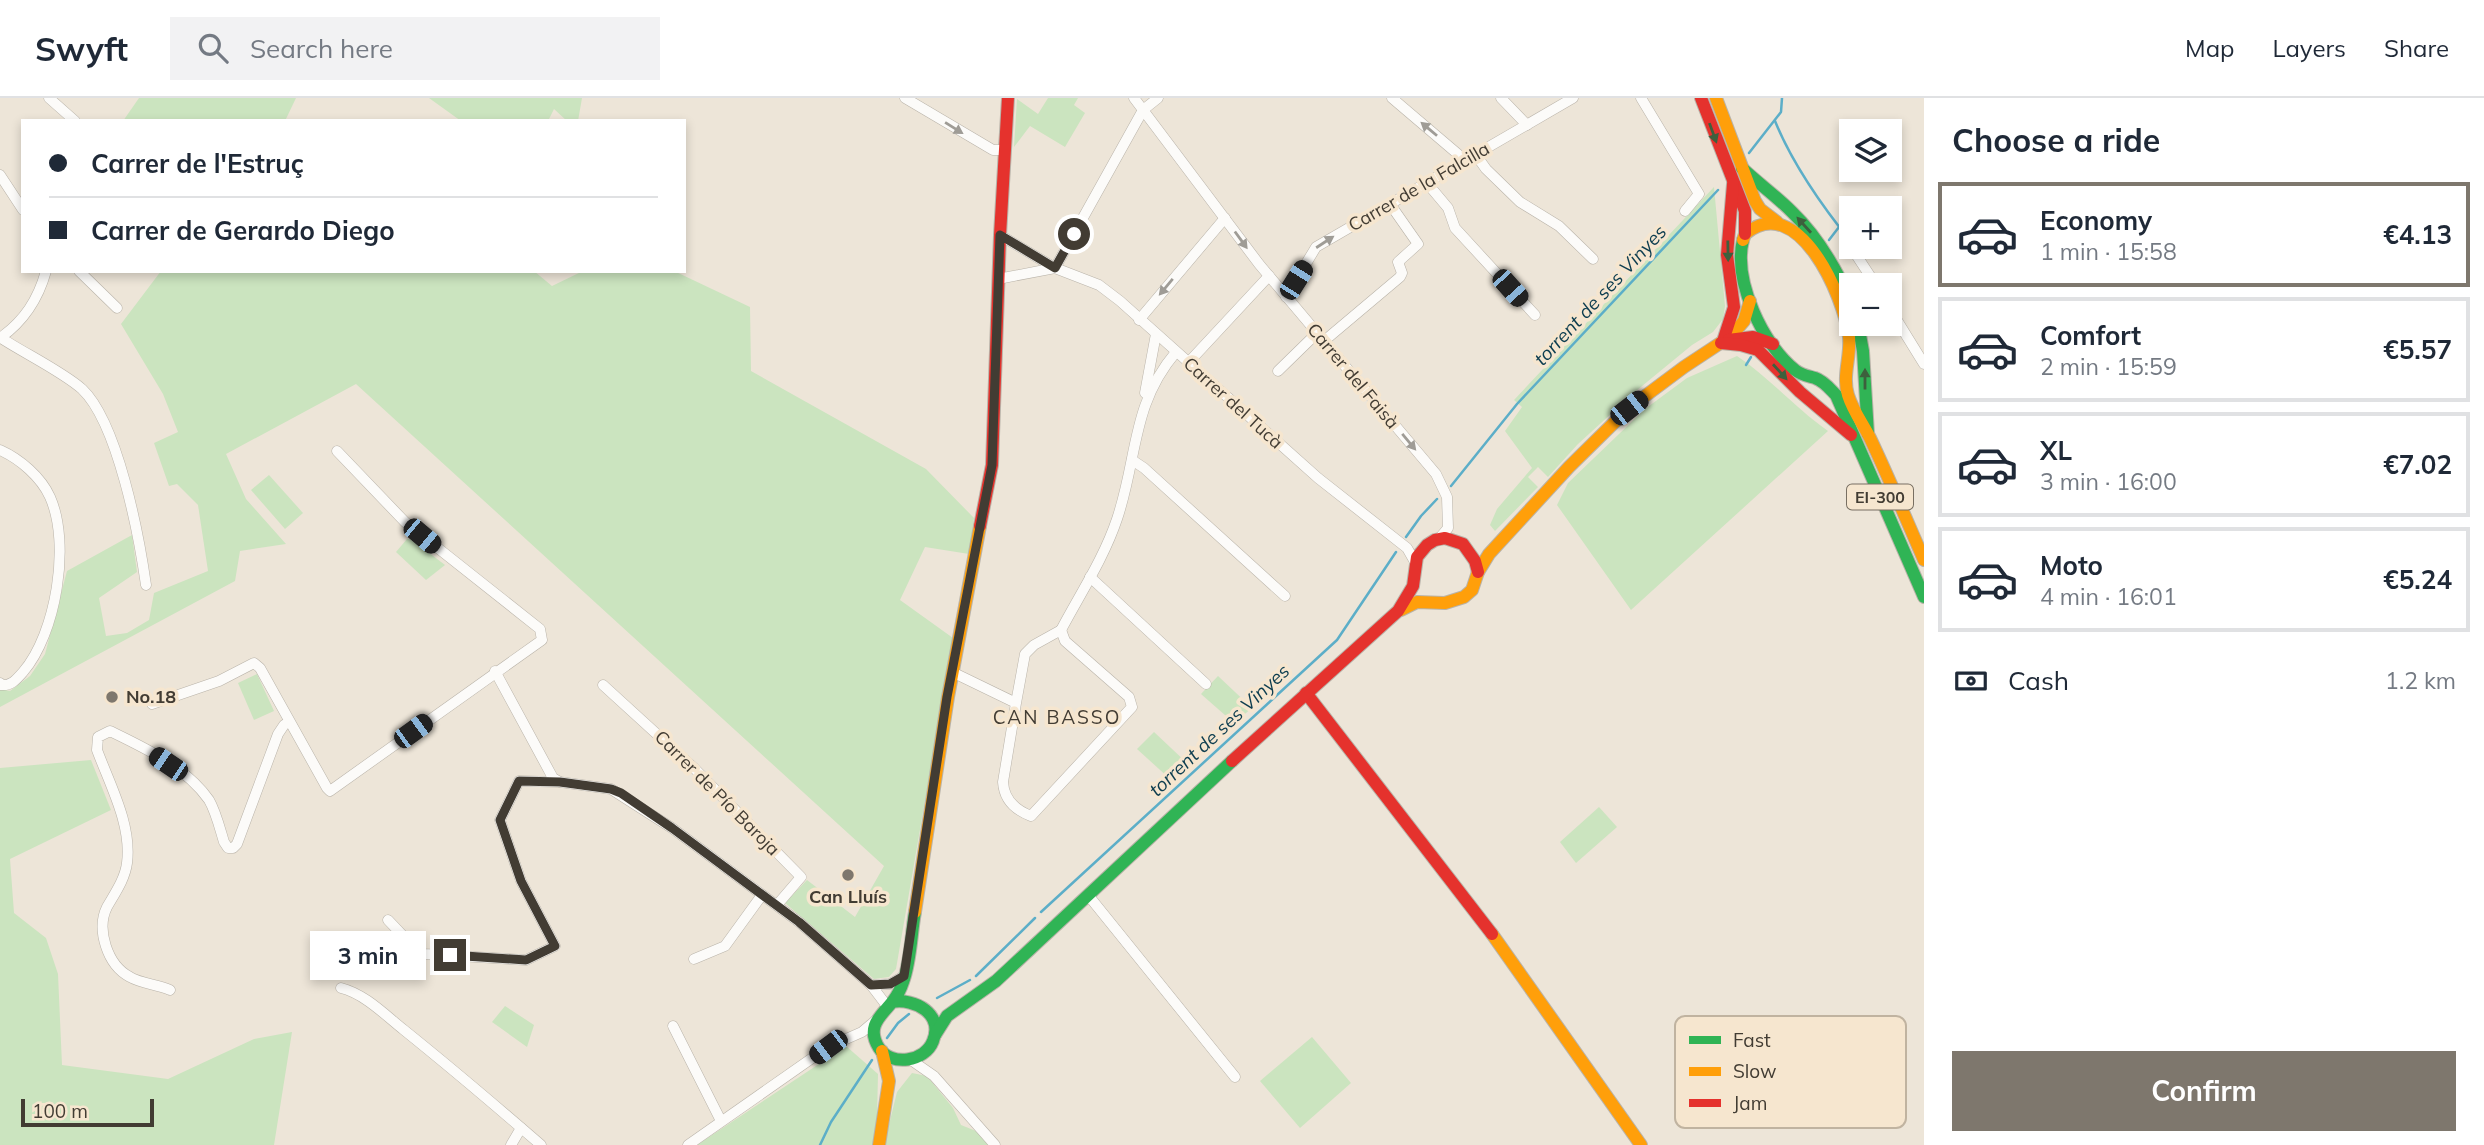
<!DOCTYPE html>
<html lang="en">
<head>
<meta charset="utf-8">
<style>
  body { margin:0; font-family:Mulish,sans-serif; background:#f2f2f3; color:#1f2937; height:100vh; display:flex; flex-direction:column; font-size:26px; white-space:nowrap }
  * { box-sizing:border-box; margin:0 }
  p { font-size:23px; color:#747a83 }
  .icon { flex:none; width:38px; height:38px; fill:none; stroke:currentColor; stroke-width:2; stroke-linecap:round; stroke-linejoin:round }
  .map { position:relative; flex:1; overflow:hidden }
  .panel { display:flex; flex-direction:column; background:#fff; width:560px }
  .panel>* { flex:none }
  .guide { position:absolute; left:21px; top:21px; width:665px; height:154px; border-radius:0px; box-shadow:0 4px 10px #0003; display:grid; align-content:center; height:154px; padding:0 28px; background:#fff }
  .tools { position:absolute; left:1839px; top:21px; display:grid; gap:14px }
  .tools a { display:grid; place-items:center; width:63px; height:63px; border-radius:0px; background:#fff; box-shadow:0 4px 10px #0003; font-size:35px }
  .scale { position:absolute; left:21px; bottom:18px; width:133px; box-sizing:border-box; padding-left:7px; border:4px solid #423c33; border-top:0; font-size:19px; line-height:24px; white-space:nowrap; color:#423c33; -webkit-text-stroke:5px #f6e6cf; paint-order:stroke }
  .end { position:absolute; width:32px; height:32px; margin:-16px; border:9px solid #423c33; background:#fff; box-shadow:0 0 0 4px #fff }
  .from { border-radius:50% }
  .bubble { position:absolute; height:49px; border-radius:0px; background:#fff; box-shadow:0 4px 10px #0003; font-size:23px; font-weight:700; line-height:49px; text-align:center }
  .car { position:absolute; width:21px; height:42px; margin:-21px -10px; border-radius:9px; box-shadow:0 0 5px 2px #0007; background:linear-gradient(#222 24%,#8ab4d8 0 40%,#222 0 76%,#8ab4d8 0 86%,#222 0) }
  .guide b { display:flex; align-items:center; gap:24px; height:66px; font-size:26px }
  .guide b+b { border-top:2px solid #e0e1e3 }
  .guide i { width:18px; height:18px; background:#1f2937 }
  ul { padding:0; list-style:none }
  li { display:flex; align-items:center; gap:21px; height:105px; margin:0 14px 10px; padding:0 14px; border:4px solid #e0e1e3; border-radius:0px }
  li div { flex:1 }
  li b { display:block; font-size:26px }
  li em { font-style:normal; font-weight:700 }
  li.current { border-color:#7e776d }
  li>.icon { width:63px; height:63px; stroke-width:1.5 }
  h2 { padding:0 28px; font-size:32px; line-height:84px }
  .pay { display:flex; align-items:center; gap:18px; height:77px; padding:0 28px; font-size:26px }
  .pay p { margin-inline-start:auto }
  .action { display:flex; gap:14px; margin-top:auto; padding:14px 28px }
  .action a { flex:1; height:80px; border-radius:0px; background:#7e776d; color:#fff; font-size:28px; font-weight:700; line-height:80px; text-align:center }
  header { display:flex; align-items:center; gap:42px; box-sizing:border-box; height:98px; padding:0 35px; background:#fff; border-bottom:2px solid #e0e1e3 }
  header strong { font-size:33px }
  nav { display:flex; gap:38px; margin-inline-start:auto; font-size:24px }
  .search { width:490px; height:63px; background:#f2f2f3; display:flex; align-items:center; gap:18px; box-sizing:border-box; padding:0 24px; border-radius:0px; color:#747a83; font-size:26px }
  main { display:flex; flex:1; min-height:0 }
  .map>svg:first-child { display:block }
  .green { fill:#cbe4bf }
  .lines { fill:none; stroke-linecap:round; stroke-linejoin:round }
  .stream { stroke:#5caec8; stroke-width:2.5 }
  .street-casing { stroke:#b9b3a9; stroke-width:11 }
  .fast-casing { stroke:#b9b3a9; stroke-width:14 }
  .slow-casing { stroke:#b9b3a9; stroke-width:14 }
  .jam-casing { stroke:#b9b3a9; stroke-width:14 }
  .street { stroke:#fcfbf9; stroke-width:10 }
  .fast { stroke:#30b455; stroke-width:12 }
  .slow { stroke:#ff9f0a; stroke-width:12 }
  .jam { stroke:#e5322d; stroke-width:12 }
  .oneway { fill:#9f9c96 }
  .oneway2 { fill:#3d603d }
  .route { stroke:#423c33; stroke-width:9 }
  .poi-dot { fill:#7e776d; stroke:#f6e6cf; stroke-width:2.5 }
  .labels { text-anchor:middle; stroke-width:7; stroke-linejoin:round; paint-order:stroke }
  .shield { fill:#f6e6cf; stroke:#786f62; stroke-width:2 }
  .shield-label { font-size:16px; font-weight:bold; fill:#423c33 }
  .street-label { font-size:18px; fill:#423c33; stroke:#f6e6cf }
  .poi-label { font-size:18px; font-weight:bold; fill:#423c33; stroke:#f6e6cf; text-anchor:start }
  .water-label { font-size:19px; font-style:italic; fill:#0d3d4f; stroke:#f6e6cf }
  .neighbourhood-label { font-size:19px; letter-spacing:2px; fill:#423c33; stroke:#f6e6cf }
  .key { fill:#f6e6cf; stroke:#c0b3a0; stroke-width:2 }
  .key-label { font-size:19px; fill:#423c33 }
</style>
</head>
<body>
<header>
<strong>Swyft</strong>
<div class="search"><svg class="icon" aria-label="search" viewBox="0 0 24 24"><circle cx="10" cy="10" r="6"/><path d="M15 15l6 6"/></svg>Search here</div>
<nav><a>Map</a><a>Layers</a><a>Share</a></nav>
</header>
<main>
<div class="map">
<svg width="1924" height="1047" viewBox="0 0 1924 1047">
  <rect width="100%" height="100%" fill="#ede5d8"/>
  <!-- green -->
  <g class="green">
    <path d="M 139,0 L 296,0 L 285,23 L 123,23 Z"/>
    <path d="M 429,0 L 582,0 L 578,23 L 567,23 L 554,11 L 548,23 L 461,23 Z"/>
    <path d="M 1048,0 L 1078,0 L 1074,7 L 1085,15 L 1065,49 L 1030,28 L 1014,49 L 1017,1 L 1038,16 Z"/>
    <path d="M 1714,89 L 1725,208 L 1723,221 L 1713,234 L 1692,247 L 1636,293 L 1578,346 L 1548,379 L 1538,369 L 1528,379 L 1538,389 L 1495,433 L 1490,427 L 1497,411 L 1532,370 L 1505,333 L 1522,309 L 1514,302 Z"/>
    <path d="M 161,173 L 534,173 L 552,188 L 583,173 L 674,173 L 750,209 L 751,273 L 926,371 L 974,420 L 969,456 L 925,449 L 900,502 L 953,540 L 896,871 L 889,879 L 874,881 L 785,805 L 807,782 L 855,819 L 884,768 L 356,286 L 226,356 L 246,401 L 286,446 L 240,453 L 235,483 L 0,609 L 0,591 L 10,593 L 30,578 L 45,556 L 67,473 L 132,437 L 137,474 L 99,500 L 106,538 L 127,535 L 149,522 L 154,495 L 208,473 L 198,407 L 177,386 L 169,388 L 154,345 L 178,334 L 163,296 L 121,226 Z"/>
    <path d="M 1737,258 C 1770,280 1795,310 1828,333 L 1631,512 L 1557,407 L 1568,385 L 1645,311 L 1687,280 Z"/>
    <path d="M 269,377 L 303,415 L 285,431 L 251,392 Z"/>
    <path d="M 407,441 L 411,441 L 445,467 L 426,482 L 396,454 Z"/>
    <path d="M 257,576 L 274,613 L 254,622 L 238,585 Z"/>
    <path d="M 1218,578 L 1252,610 L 1234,625 L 1201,596 Z"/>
    <path d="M 1154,634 L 1188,666 L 1170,681 L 1137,651 Z"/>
    <path d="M 91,662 L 111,712 L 10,761 L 14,815 L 46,840 L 58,876 L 62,967 L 168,981 L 254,941 L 292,934 L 274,1047 L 0,1047 L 0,670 Z"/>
    <path d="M 1599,709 L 1617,729 L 1576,765 L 1560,744 Z"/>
    <path d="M 505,908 L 534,927 L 527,949 L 492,924 Z"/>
    <path d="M 1312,939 L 1351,985 L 1300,1030 L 1260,983 Z"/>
    <path d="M 846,948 L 878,976 L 877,1020 L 873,1047 L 697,1047 Z"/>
    <path d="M 912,975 L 927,978 L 953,1010 L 961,1027 L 976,1033 L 989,1047 L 884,1047 L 897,994 Z"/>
  </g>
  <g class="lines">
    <!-- stream -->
    <g class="stream">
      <path d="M 1775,23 C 1793,67 1822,108 1852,145"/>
      <path d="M 1749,55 L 1781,14 L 1782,0"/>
      <path d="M 1829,142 L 1839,129"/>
      <path d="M 1746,267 L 1751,259"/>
      <path d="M 1451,388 L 1517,306 L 1718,92"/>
      <path d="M 1406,439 L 1421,418 L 1437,401"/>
      <path d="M 1041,814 L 1337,542 L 1396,454"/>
      <path d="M 976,878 L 1035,820"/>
      <path d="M 937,900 L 970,882"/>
      <path d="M 887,940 L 898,925 L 909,916"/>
      <path d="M 820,1047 L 831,1024 L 872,962"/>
    </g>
    <!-- street casing -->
    <g class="street-casing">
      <g id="street">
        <path d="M 49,0 L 75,23"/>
        <path d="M 905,0 L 993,52 L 1005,52"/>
        <path d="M 1134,0 L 1259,166 L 1436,376 L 1447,399 L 1448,430 L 1438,442"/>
        <path d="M 1392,0 L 1466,63"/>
        <path d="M 1501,0 L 1527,27"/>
        <path d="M 1641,0 L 1699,96 L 1685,113"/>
        <path d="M 1476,57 L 1486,71 L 1520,104 L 1559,128 L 1593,161"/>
        <path d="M 0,77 L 23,112"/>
        <path d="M 1427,85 L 1448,110 L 1455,130 L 1535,217"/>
        <path d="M 1000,137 L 1055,170 L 1099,187 L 1120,203 L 1318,380 L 1407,450 L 1415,464"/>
        <path d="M 1853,152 L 1876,187"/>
        <path d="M 1055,170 L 1143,12 L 1158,0"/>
        <path d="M 79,173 L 117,210"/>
        <path d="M 998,181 L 1055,170"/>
        <path d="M 1286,199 L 1316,149 L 1573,0"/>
        <path d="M 1890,211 L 1924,266"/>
        <path d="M 1139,222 L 1225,120"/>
        <path d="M 0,240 C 24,223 38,202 46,173"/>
        <path d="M 1,240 C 24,255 63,274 82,291 C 118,325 139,438 146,487"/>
        <path d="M 1324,243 L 1400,179 L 1402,175 L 1398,164 L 1418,146 L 1390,106"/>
        <path d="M 1188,265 L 1269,178"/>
        <path d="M 1278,273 L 1317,235"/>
        <path d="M 1145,295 L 1156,236"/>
        <path d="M 0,352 C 20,361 41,379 50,399 C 71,446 56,536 23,574 C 16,582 11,588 1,587 L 0,585"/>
        <path d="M 1132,362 L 1144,370 L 1285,498"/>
        <path d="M 1090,479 L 1206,586"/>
        <path d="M 1061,532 C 1080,496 1104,460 1117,421 C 1138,359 1131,307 1176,254"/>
        <path d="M 495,573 L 553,680 L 560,684 L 611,691 L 672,730 L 799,824 L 871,887 L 887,908"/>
        <path d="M 952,574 L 1016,605 L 1003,684 C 1004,701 1015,712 1031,718 L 1132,609 L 1129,599 L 1065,543 L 1061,532 L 1034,547 L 1025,556 L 1016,605"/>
        <path d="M 603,587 L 694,670 L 801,779 L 777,807"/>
        <path d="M 152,606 L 219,583 L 254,565 L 260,570 L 327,690 L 330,693 L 542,542 L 540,531 L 405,424 L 337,353"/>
        <path d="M 1088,797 L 1235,979"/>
        <path d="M 388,822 L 407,842 L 424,856 L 526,862 L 555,848 L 521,783 L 500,722 L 519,683 L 560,684"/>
        <path d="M 694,861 L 725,848 L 762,797"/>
        <path d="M 871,887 L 890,886 L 904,878"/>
        <path d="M 341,890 C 365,896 385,917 404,932 C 450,969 496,1008 541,1047"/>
        <path d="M 170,892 C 157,886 142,886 130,879 C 107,867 96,831 107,809 C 115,795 125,781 127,765 C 132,727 110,687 97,652 L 98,639 L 110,633 C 145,650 186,669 209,702 C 216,714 220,731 224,744 L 228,750 L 233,750 L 237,746 L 278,636 L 284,627 L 289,624"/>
        <path d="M 673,928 L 721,1023"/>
        <path d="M 911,962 L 934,978 L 995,1047"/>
        <path d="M 511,1047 L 521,1030"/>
        <path d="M 688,1047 L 828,949 L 862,934 L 875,923"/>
      </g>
    </g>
    <!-- fast casing -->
    <g class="fast-casing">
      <g id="fast">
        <path d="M 1742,70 C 1758,85 1776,98 1792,114 C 1819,140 1837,172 1852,206"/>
        <path d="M 1743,142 C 1733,183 1763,247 1795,272 C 1801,277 1808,278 1815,280 C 1824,283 1830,291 1836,297 L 1924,499"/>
        <path d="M 1858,226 L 1863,253 L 1868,336"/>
        <path d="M 892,904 C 915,900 944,916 933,943 C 925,964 891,969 879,950 C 865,928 882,917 893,903 C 897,898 901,890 903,884 C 911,863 911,836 915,814"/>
        <path d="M 935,937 L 947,918 L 996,883 L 1232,663"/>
      </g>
    </g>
    <!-- slow casing -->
    <g class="slow-casing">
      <g id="slow">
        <path d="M 1716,0 L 1755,103 L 1760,111 L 1777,124"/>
        <path d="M 1743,142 L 1745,136 C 1798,92 1844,198 1849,239 C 1851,259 1842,277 1848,297 C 1853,313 1863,326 1870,340 C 1889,380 1906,421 1924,462"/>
        <path d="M 1401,512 L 1417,504 L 1445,505 L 1464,499 L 1472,492 L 1478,474 L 1489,456 L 1569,369 L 1629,310 L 1684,269 L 1731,238 L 1744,223 L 1750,203"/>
        <path d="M 915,814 L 948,599 L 980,428"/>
        <path d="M 1492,836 L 1641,1047"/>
        <path d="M 879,1047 L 889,983 L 882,953"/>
      </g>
    </g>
    <!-- jam casing -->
    <g class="jam-casing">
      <g id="jam">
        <path d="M 1701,0 L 1745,113 L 1745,136"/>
        <path d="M 1724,240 L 1734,209 L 1727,157 L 1733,86"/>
        <path d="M 1728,242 L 1753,239 L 1773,246"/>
        <path d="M 1721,245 L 1741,247 L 1758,252 L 1800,294 L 1851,337"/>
        <path d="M 980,428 L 992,367 L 1000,137 L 1008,0"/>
        <path d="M 1306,595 L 1492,836"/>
        <path d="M 1232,663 L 1398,513 L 1413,488 L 1417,459 L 1427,447 L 1435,442 L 1445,440 L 1463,446 L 1475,463 L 1478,474"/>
      </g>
    </g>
    <!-- street -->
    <use href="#street" class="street"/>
    <!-- fast -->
    <use href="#fast" class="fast"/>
    <!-- slow -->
    <use href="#slow" class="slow"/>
    <!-- jam -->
    <use href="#jam" class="jam"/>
  </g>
  <!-- one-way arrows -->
  <defs><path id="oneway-solid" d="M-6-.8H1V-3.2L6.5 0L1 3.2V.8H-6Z" transform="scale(1.75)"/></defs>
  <g class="oneway">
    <use href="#oneway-solid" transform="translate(954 30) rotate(32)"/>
    <use href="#oneway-solid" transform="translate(1429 31) rotate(-140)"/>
    <use href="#oneway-solid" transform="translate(1241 142) rotate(54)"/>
    <use href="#oneway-solid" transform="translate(1325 144) rotate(-33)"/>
    <use href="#oneway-solid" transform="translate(1166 189) rotate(130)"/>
    <use href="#oneway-solid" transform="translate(1409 344) rotate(50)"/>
  </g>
  <g class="oneway2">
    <use href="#oneway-solid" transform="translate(1713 35) rotate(70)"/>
    <use href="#oneway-solid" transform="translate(1804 127) rotate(-132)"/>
    <use href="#oneway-solid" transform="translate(1728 153) rotate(89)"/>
    <use href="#oneway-solid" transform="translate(1780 274) rotate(48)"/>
    <use href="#oneway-solid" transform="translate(1865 281) rotate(-90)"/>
  </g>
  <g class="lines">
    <!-- route -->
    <path class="route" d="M 450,857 L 526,862 L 555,848 L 521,783 L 500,722 L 519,683 L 560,684 L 611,691 L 621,695 L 672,730 L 799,824 L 871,887 L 890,886 L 904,878 L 947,599 L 992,367 L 1000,137 L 1055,170 L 1074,136"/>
  </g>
  <!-- markers -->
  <g class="poi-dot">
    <circle cx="112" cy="599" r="7"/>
    <circle cx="848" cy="777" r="7"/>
  </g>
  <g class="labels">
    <!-- shield labels -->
    <rect class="shield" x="1847" y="386.5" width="66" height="25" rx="5"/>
    <g class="shield-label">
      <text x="1880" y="405">EI-300</text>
    </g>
    <!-- street labels -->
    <g class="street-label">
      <text transform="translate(1419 89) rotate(-30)" y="6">Carrer de la Falcilla</text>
      <text transform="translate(1353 278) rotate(50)" y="6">Carrer del Faisà</text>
      <text transform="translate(1233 305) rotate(42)" y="6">Carrer del Tucà</text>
      <text transform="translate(717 695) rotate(45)" y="6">Carrer de Pío Baroja</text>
    </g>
    <!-- poi labels -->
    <g class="poi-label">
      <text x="126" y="605">No.18</text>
      <text x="848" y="805" text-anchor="middle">Can Lluís</text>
    </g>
    <!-- water labels -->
    <g class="water-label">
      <text transform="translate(1600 197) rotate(-47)" y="7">torrent de ses Vinyes</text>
      <text transform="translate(1219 632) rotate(-43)" y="7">torrent de ses Vinyes</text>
    </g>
    <!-- neighbourhood labels -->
    <g class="neighbourhood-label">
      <text x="1057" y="626">CAN BASSO</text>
    </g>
  </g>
  <!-- legend -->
  <rect x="1675" y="918" width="231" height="112" rx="10" class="key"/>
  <rect x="1689" y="938" width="32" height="8" fill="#30b455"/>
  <rect x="1689" y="969" width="32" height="9" fill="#ff9f0a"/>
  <rect x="1689" y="1001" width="32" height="8" fill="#e5322d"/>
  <g class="key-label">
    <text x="1733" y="949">Fast</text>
    <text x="1733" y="980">Slow</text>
    <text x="1733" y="1012">Jam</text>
  </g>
</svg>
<div class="tools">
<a><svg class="icon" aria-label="layers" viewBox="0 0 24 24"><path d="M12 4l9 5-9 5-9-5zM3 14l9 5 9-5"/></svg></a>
<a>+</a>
<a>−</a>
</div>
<div class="scale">100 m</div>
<i class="end from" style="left:1074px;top:136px"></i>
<i class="end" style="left:450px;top:857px"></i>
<div class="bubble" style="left:310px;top:833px;width:116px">3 min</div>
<i class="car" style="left:1296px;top:182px;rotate:32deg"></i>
<i class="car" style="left:1510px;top:190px;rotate:138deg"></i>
<i class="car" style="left:1629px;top:310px;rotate:52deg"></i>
<i class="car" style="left:422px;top:438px;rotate:130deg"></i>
<i class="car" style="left:413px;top:633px;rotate:54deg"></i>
<i class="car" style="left:168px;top:666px;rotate:304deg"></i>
<i class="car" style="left:828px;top:949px;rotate:233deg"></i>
<div class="guide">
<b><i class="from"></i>Carrer de l'Estruç</b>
<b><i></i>Carrer de Gerardo Diego</b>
</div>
</div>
<section class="panel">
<h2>Choose a ride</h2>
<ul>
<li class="current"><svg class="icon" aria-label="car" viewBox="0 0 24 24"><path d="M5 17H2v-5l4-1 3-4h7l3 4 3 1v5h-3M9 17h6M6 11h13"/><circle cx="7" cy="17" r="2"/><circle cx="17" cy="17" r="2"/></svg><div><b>Economy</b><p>1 min · 15:58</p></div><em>€4.13</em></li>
<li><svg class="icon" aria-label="car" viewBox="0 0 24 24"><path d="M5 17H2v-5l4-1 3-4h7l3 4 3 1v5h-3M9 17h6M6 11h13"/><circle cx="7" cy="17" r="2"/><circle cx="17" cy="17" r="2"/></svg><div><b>Comfort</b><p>2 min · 15:59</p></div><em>€5.57</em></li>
<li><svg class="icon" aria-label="car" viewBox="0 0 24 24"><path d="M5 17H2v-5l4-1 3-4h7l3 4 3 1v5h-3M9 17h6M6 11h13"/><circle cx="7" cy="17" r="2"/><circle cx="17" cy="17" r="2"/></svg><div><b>XL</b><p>3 min · 16:00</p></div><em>€7.02</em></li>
<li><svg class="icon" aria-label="car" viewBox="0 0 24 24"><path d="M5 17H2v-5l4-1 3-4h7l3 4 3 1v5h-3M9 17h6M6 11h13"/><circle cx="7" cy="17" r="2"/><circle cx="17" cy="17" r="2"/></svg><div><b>Moto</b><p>4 min · 16:01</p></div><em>€5.24</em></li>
</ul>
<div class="pay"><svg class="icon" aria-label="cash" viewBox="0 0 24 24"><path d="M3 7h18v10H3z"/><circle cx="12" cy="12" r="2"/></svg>Cash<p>1.2 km</p></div>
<div class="action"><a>Confirm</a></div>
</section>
</main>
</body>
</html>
